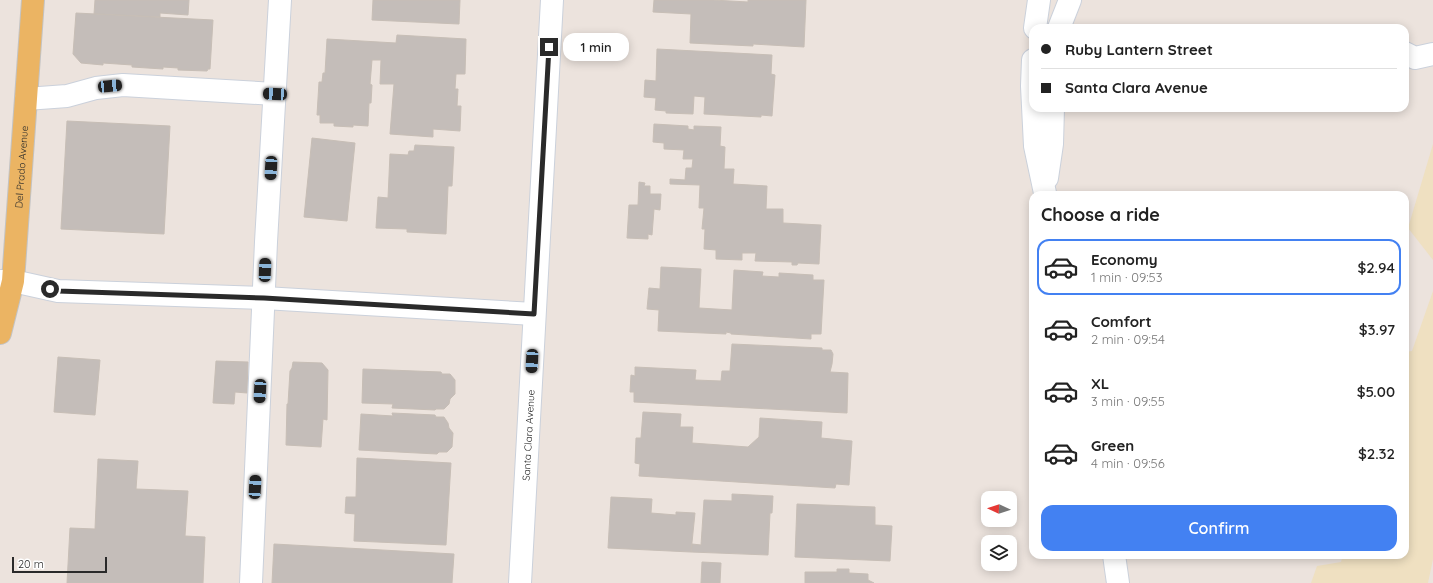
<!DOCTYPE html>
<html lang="en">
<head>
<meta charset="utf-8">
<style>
  body { margin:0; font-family:Quicksand,sans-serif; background:#f6f6f6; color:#222; height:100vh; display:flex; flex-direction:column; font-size:15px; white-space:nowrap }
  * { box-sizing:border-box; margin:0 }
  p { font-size:13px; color:#767676 }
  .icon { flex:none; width:22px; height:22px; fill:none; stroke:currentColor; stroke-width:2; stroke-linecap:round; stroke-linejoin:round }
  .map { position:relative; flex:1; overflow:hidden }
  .drawer { position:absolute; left:1029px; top:191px; width:380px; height:368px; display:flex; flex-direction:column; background:#fff; border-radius:12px; box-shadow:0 2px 10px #0003 }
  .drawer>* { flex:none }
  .top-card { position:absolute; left:1029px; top:24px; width:380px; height:88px; border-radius:12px; box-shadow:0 2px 10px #0003; display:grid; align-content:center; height:88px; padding:0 12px; background:#fff }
  .needle { width:26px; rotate:273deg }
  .buttons { position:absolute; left:981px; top:491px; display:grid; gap:8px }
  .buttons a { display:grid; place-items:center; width:36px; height:36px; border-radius:8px; background:#fff; box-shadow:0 2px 10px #0003; font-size:20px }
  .scale { position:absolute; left:12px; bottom:10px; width:95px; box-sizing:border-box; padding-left:4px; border:2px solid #2a2a2a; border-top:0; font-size:11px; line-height:14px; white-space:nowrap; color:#2a2a2a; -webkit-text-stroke:3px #fff; paint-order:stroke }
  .end { position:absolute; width:18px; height:18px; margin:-9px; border:5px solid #2a2a2a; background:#fff; box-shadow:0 0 0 2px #fff }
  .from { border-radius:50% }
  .bubble { position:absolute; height:28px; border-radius:12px; background:#fff; box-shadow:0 2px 10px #0003; font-size:13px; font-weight:600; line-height:28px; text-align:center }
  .car { position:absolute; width:12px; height:24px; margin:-12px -6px; border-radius:5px; box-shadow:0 0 3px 1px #0007; background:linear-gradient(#222 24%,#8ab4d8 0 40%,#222 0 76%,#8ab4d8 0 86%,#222 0) }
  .top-card b { display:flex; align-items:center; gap:14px; height:38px; font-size:15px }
  .top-card b+b { border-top:1px solid #e0e0e0 }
  .top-card i { width:10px; height:10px; background:#222 }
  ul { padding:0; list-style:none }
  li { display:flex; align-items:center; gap:12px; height:56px; margin:0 8px 6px; padding:0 4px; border:2px solid transparent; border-radius:12px }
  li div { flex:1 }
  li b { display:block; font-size:15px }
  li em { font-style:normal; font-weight:600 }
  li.active { border-color:#4381f2 }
  li>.icon { width:36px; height:36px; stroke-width:1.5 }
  h2 { padding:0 12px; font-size:18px; line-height:48px }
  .action { display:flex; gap:8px; margin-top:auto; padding:8px 12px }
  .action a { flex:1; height:46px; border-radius:12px; background:#4381f2; color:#fff; font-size:16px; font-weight:600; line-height:46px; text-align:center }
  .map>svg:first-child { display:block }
  .sand { fill:#efe0c1 }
  .building { fill:#c4bdb9; stroke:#c7beb6 }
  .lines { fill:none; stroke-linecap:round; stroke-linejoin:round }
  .minor-casing { stroke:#cbd1db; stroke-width:24 }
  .major-casing { stroke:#c3c3c3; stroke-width:24 }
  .minor { stroke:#fff; stroke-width:22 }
  .major { stroke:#ebb463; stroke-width:22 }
  .route { stroke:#2a2a2a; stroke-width:5 }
  .labels { text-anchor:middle; stroke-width:4; stroke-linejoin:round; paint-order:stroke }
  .street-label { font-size:10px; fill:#2a2a2a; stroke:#fff }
</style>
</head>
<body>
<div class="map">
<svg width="1433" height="583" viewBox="0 0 1433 583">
  <rect width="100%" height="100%" fill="#ece3dd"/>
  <!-- sand -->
  <g class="sand">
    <path d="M 1433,144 L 1433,260 L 1408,228 Z"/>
    <path d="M 1433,291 L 1433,559 L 1428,583 L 1311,583 L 1317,566 L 1341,562 L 1343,555 L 1405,555 L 1405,352 L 1412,351 Z"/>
  </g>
  <!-- building -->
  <g class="building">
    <path d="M 95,0 L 189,0 L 188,15 L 160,13 L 160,17 L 94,14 Z"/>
    <path d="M 373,0 L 460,0 L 459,24 L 372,20 Z"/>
    <path d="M 654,0 L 713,0 L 748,2 L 748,0 L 806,0 L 804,47 L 753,44 L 753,46 L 690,43 L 691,14 L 653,12 Z"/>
    <path d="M 76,13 L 213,20 L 210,69 L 208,69 L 207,71 L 178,70 L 178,68 L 163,67 L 163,69 L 132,67 L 132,65 L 103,63 L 103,65 L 81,63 L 73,54 Z"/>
    <path d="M 397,35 L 466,39 L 465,74 L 456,74 L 455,89 L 458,89 L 457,106 L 461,106 L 460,131 L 433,129 L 433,137 L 390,134 L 394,84 L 380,84 L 381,60 L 372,60 L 370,84 L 372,85 L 371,103 L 369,103 L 368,126 L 353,125 L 353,127 L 334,126 L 334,123 L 320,123 L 320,115 L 317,115 L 319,82 L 322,82 L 323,73 L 325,73 L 327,39 L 396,43 Z"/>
    <path d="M 657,49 L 772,55 L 771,74 L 775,75 L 772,116 L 761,115 L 761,117 L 704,114 L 705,97 L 694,96 L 693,114 L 666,113 L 666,111 L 655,110 L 656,98 L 644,97 L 645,80 L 656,81 Z"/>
    <path d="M 67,121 L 170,126 L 164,234 L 61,229 Z"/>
    <path d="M 654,124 L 688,126 L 688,129 L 694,130 L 694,126 L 721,127 L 720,146 L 725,147 L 724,169 L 734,169 L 733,184 L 767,186 L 766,209 L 783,209 L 783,223 L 821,225 L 819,264 L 798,263 L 797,265 L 792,265 L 792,262 L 755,261 L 756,253 L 742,253 L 742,260 L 716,259 L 716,250 L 704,249 L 705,229 L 702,229 L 704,208 L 699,208 L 700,185 L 670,184 L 670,179 L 685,180 L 686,168 L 692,168 L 693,159 L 683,159 L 684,150 L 664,149 L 664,143 L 653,142 Z"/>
    <path d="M 312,138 L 355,143 L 347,221 L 304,217 Z"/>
    <path d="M 415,145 L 454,147 L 452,186 L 448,186 L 446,234 L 407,232 L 407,229 L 376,228 L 378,197 L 388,198 L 390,154 L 408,155 L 409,151 L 414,151 Z"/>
    <path d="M 639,182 L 645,183 L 644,186 L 650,186 L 650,194 L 661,194 L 660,210 L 654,209 L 652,235 L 648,234 L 648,239 L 627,238 L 629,205 L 638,205 Z"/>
    <path d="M 661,267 L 701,269 L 699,308 L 732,310 L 734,270 L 763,272 L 762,276 L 779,277 L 779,273 L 813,275 L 813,280 L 824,280 L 821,334 L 811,334 L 811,339 L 731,334 L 731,333 L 726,332 L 726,334 L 658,331 L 659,310 L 647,309 L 649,288 L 660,289 Z"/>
    <path d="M 732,344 L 822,348 L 822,350 L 831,350 L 833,354 L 832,364 L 830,372 L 848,373 L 847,413 L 634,402 L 634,392 L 630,392 L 631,375 L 635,376 L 635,367 L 696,370 L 695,380 L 721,381 L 722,371 L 730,371 Z"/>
    <path d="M 58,357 L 100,360 L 95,415 L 54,412 Z"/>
    <path d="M 216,361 L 248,362 L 247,393 L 235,392 L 234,404 L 213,403 Z"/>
    <path d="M 293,362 L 322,363 L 328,370 L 327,420 L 323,419 L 321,447 L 286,445 L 287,404 L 288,404 L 290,371 L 292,368 Z"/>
    <path d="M 363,369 L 441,372 L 442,374 L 450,374 L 455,380 L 455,394 L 450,399 L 449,404 L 444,409 L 436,409 L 435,410 L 392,408 L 393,404 L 362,403 Z"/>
    <path d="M 643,412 L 681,414 L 680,427 L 693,427 L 692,443 L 748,447 L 759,437 L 760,418 L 822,422 L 821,438 L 852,441 L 849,485 L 836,484 L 835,488 L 639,476 L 640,464 L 635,463 L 636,438 L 641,438 Z"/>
    <path d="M 392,413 L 435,415 L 436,417 L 444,417 L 448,423 L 449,428 L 453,433 L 452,447 L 447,452 L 439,452 L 437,454 L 359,450 L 361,414 L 393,416 Z"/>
    <path d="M 357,458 L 451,463 L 446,545 L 354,541 L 355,514 L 345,513 L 346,497 L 356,497 Z"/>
    <path d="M 98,459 L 138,461 L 136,489 L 188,491 L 185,536 L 205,537 L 203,583 L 67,583 L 70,528 L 95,529 Z"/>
    <path d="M 732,494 L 773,496 L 772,513 L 770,513 L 768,555 L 691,552 L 692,544 L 701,545 L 704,500 L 732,501 Z"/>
    <path d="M 611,497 L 652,499 L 651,513 L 676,515 L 676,512 L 695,513 L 691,552 L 608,548 Z"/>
    <path d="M 797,504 L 875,507 L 875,525 L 892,526 L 890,561 L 795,557 Z"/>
    <path d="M 274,544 L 454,554 L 452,583 L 272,583 Z"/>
    <path d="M 702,562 L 721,563 L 720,583 L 701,583 Z"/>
    <path d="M 837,569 L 849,569 L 849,573 L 868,574 L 868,580 L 874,583 L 805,583 L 805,572 L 837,572 Z"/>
  </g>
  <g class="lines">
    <!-- minor casing -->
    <g class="minor-casing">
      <g id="minor">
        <path d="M 1035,28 L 1039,0"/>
        <path d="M 1059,28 L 1070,0"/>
        <path d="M 1405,53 L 1415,58 L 1433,54"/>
        <path d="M 1033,60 L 1032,86 L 1035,146 L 1045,193"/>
        <path d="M 26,99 L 67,96 L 96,88 L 123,85 L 275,94"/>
        <path d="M 1047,178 L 1052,144 L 1053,108"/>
        <path d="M 0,281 L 13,281 L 58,291 L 264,298 L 534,314"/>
        <path d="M 1114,555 L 1118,583"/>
        <path d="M 251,583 L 266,242 L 280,0"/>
        <path id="s1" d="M 520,583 L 552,0"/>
      </g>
    </g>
    <!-- major casing -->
    <g class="major-casing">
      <g id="major">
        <path id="s2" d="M 0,333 L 13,281 L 33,0"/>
      </g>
    </g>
    <!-- minor -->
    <use href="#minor" class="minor"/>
    <!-- major -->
    <use href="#major" class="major"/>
  </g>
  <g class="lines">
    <!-- route -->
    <path class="route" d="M 50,289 L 58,291 L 264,298 L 534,314 L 549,47"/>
  </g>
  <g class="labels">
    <!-- street labels -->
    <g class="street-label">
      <text dy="4" stroke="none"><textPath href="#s2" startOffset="168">Del Prado Avenue</textPath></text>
      <text dy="4" stroke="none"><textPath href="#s1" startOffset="148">Santa Clara Avenue</textPath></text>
    </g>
  </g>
</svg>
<div class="buttons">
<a><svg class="needle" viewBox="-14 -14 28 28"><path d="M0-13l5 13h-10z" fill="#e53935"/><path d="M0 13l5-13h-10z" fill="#767676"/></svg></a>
<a><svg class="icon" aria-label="layers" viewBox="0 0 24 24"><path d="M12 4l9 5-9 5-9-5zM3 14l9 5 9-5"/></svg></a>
</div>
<div class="scale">20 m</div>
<i class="end from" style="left:50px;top:289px"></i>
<i class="end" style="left:549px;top:47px"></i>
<div class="bubble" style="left:563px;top:33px;width:66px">1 min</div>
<i class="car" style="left:110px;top:86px;rotate:85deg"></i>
<i class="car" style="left:275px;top:94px;rotate:273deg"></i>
<i class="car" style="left:271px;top:168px;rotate:183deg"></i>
<i class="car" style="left:265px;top:270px;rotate:2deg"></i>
<i class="car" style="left:532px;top:361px;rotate:183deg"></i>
<i class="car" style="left:260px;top:391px;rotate:183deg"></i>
<i class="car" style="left:255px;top:487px;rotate:3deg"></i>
<div class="top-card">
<b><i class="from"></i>Ruby Lantern Street</b>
<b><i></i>Santa Clara Avenue</b>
</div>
<section class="drawer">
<h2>Choose a ride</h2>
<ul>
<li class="active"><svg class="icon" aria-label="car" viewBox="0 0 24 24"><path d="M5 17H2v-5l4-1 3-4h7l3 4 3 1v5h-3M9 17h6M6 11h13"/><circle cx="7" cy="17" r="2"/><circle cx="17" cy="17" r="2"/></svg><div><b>Economy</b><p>1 min · 09:53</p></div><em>$2.94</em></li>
<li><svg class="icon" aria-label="car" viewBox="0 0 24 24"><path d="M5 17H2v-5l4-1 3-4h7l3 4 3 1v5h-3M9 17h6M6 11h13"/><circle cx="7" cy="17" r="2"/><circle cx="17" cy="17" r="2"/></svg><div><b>Comfort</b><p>2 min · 09:54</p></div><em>$3.97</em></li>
<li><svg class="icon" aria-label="car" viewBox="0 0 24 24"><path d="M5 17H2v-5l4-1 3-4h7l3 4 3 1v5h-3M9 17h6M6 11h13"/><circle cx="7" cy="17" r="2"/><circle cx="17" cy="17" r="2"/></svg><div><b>XL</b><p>3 min · 09:55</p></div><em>$5.00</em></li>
<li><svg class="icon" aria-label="car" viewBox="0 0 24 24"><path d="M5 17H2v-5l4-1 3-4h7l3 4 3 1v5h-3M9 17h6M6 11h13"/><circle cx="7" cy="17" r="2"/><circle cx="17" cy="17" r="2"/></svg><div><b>Green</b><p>4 min · 09:56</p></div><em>$2.32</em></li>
</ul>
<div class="action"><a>Confirm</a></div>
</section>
</div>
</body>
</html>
